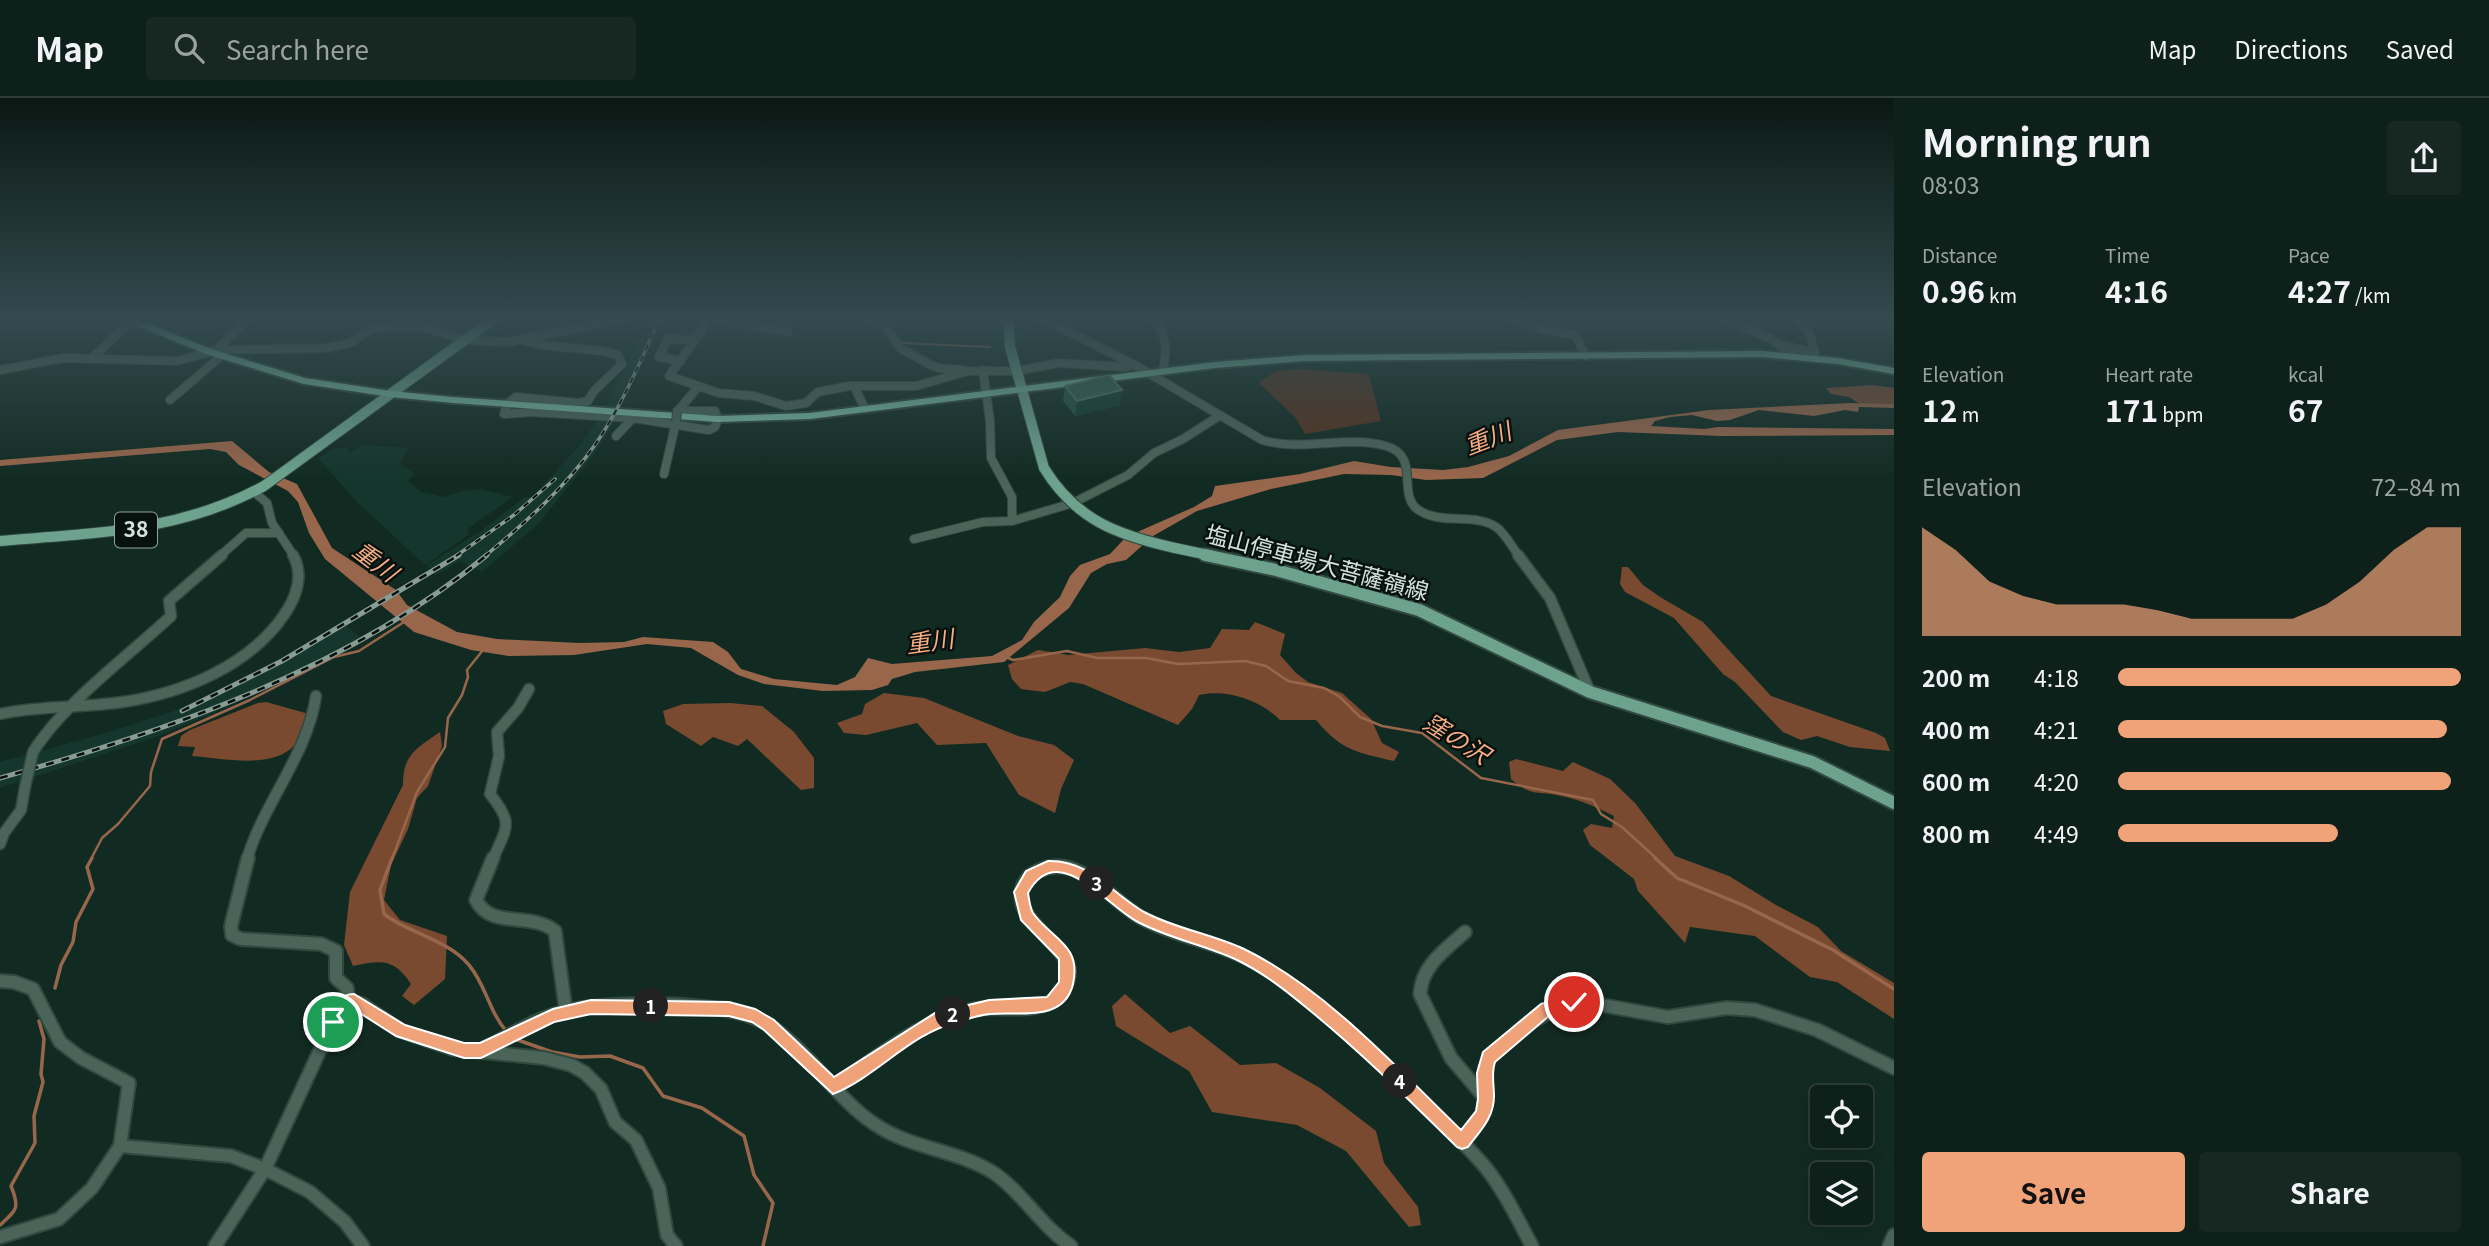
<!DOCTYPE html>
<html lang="en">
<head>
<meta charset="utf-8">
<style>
  :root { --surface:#0e201a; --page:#172823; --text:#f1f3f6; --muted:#9ba3a2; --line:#2e3e39; --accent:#f0a279 }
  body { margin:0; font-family:Georgia,"Noto Sans JP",serif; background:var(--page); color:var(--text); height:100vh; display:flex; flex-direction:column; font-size:26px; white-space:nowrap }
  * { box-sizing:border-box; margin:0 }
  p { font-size:23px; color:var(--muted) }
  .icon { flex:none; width:38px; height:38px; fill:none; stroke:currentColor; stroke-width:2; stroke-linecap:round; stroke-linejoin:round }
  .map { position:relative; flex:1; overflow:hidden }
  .panel { display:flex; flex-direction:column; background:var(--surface); width:595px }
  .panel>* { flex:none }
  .buttons { position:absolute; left:1810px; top:987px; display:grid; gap:14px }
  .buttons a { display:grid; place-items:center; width:63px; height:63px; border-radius:7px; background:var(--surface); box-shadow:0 4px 18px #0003,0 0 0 2px var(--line); font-size:35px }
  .pin { position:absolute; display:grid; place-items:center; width:60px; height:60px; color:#fff; margin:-30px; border:4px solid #fff; border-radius:50%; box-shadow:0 2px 7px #0007 }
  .km { position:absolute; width:35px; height:35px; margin:-18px; border-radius:50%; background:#222; color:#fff; font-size:19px; line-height:35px; text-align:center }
  .round { display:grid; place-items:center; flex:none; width:74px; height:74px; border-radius:7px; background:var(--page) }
  .head { display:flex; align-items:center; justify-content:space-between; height:119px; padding:0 28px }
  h1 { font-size:38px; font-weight:700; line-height:52px }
  .stats { display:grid; grid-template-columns:repeat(3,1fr); gap:10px; height:119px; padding:7px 28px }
  .stats div { display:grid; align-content:center }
  .stats b { font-size:30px; font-weight:700 }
  .stats small { font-size:19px; font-weight:400 }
  .stats p { font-size:19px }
  .chart { height:196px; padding:14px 28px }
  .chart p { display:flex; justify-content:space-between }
  .chart svg { width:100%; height:126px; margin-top:7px; fill:var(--accent); opacity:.7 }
  .primary-button { display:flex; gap:14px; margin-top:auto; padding:14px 28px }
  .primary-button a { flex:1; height:80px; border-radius:7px; background:var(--accent); color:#111; font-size:28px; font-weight:700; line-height:80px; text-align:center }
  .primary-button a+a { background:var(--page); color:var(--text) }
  ul { padding:0 28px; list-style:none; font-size:23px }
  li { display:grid; grid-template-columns:112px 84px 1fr; align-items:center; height:52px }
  li i { height:18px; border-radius:9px; background:var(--accent) }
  header { display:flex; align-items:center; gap:42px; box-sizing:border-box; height:98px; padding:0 35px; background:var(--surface); border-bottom:2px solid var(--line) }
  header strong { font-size:33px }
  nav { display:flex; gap:38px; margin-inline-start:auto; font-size:24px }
  .search { width:490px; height:63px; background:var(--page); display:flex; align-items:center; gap:18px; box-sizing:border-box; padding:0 24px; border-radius:7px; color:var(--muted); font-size:26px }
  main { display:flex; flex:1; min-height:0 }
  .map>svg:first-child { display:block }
  .built { fill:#15362c }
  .green { fill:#55321f }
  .forest { fill:#7a4a30 }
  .water { fill:#98664b }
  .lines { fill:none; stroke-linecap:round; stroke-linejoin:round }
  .stream-far2 { stroke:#98664b; stroke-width:2 }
  .stream-far1 { stroke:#98664b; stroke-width:2.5 }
  .stream { stroke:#98664b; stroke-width:3.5 }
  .minor-far2-casing { stroke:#31483f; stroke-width:10 }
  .minor-far1-casing { stroke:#31483f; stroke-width:13 }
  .minor-casing { stroke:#31483f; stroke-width:16 }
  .major-far1-casing { stroke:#31483f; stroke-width:12 }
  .major-casing { stroke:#31483f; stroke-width:16 }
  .highway-casing { stroke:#31483f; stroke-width:4 }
  .minor-far2 { stroke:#4b645a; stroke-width:8 }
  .minor-far1 { stroke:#4b645a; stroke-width:10 }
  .minor { stroke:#4b645a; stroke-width:12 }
  .major-far1 { stroke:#6ca28e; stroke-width:10 }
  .major { stroke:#6ca28e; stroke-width:12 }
  .highway { fill:#79bba2; fill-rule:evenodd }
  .rail-far1-casing { stroke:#899c94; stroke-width:3.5 }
  .rail-casing { stroke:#899c94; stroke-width:5 }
  .rail-far1 { stroke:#07110d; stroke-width:2; stroke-dasharray:6; stroke-linecap:butt }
  .rail { stroke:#07110d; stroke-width:2.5; stroke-dasharray:8; stroke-linecap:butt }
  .minor-bridge-far1-casing { stroke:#31483f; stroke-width:10; stroke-linecap:butt }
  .minor-bridge-casing { stroke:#31483f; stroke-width:13; stroke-linecap:butt }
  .major-bridge-casing { stroke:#31483f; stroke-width:12; stroke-linecap:butt }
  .minor-bridge-far1 { stroke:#4b645a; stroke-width:8 }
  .minor-bridge { stroke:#4b645a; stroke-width:10 }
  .major-bridge { stroke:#6ca28e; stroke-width:10 }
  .wall { fill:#215242 }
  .shaded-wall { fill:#133c2f }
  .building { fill:#346153; stroke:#4d7568; stroke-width:2 }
  .route { fill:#f0a279; stroke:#fff; stroke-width:2 }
  .labels { text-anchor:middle; stroke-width:5; stroke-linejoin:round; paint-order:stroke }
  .shield { fill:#07110d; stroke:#95a39c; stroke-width:2 }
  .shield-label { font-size:21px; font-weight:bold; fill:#d2e1da }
  .street-label { font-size:23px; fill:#d2e1da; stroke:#07110d }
  .water-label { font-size:24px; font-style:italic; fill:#faad84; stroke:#07110d }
</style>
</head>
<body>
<header>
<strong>Map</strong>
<div class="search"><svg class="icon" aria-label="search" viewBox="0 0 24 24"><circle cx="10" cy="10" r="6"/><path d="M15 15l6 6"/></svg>Search here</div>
<nav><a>Map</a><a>Directions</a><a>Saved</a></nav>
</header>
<main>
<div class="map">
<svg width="1894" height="1148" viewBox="0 0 1894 1148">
  <rect width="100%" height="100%" fill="#122b22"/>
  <g class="built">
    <polygon points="650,220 663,220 621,309 606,308"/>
    <polygon points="598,321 616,322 593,358 539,425 482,474 460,463 436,477 427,467 481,433 525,399 532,399 581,346"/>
    <polygon points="362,347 408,350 400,366 416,376 408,383 421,394 444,399 462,393 480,391 513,399 467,431 470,436 425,467 356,403 318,360 335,350 346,350 350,355"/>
    <polygon points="342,524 365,543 262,593 162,637 0,690 0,664 106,635 177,612 234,587"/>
  </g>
  <polygon class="green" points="1299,271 1369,276 1381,323 1305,336 1295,319 1259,285 1276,273"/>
  <g class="forest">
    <polygon points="1873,287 1894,290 1894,306 1860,306 1849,299 1831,296 1826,290"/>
    <polygon points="1622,469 1628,469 1643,487 1660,499 1703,524 1771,598 1876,635 1885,640 1890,653 1850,649 1817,638 1801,642 1783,634 1735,584 1723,576 1674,520 1625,494 1620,486"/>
    <path d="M1255,524L1285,536L1280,557L1296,575L1308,584L1342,595L1371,621L1382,645L1399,654L1394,663C1356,654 1342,653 1316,622H1280C1260,602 1227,591 1199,597L1192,611L1178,627L1083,586L1070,584L1045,594L1021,591L1012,581L1008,567L1038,552L1069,557L1145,550L1179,554L1210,550L1222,531L1249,532Z"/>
    <polygon points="884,595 924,600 1018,638 1054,647 1074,662 1061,691 1055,715 1019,697 986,645 937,647 917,625 866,637 844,635 837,625 862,616 865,606"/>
    <path d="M266,604L309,616C305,626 302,639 295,647C271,672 223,660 192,658L195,649L178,648L181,638L190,632L258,605Z"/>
    <polygon points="730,605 762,608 794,634 814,660 814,690 801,692 747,641 738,648 713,639 701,648 666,626 663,613 683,606"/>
    <path d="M440,634L442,648L428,688L417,700L408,731L391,767L384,802L400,822L447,838L445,881L414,907L402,898L411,886C394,860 381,862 353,868L344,847L350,794L403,687C403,656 416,651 440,634Z"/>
    <path d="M1516,661L1563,673L1573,664L1610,681L1635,705L1675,758L1729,778L1776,807L1818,829L1841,853L1894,885V921L1837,884L1810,879L1755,838L1690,829L1685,845L1638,793L1634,781L1590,747L1583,732L1591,726L1612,730L1614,718C1598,710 1581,702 1562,698C1537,692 1533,700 1511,681L1509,664Z"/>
    <polygon points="1125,896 1170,935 1190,928 1240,967 1276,965 1320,990 1376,1033 1384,1065 1418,1109 1421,1127 1409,1129 1346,1053 1297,1027 1212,1014 1189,973 1116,928 1112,908"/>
  </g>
  <polygon class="water" points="1850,305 1894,306 1894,310 1859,309 1858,314 1845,312 1814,318 1759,312 1730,322 1717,323 1692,317 1670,319 1655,323 1651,328 1704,331 1718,329 1894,331 1894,337 1722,338 1618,334 1557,342 1483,380 1426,382 1391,377 1344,376 1271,391 1197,413 1153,438 1126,462 1107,466 1091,475 1069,510 1004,564 915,574 892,581 888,587 872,592 823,593 764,586 738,577 691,550 647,546 574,557 509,558 471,552 414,534 325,461 309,435 298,404 288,393 239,367 226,354 210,351 0,368 0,362 232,343 269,374 297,386 332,450 396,492 407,507 457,534 497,541 579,545 624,544 643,539 713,544 728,554 741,571 774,581 837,587 855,579 868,560 892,566 992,558 1022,542 1034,524 1060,499 1070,478 1080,467 1110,456 1126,439 1194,409 1212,398 1215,388 1300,376 1354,363 1391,369 1443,372 1468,369 1509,358 1558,332 1709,312"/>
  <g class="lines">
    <polyline class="stream-far2" points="902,245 990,249"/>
    <g class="stream-far1">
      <polyline points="1006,559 1013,562 1067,553 1097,560 1146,560 1178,566 1245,563 1266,568 1288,583 1324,590 1340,599 1360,619 1382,628 1422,635 1481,680 1593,702 1601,716 1622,729 1657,761"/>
      <polyline points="91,761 102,740 118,726 150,688 151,674 162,641 250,602 334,559 359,553 404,524"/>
      <polyline points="392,761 417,694 445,649 448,620 462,597 468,579 467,572 483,552"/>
    </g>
    <g class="stream">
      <path d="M392,760L380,792L384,816C410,836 447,841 469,867C486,887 489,914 507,934"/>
      <polyline points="1655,760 1677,780 1745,808 1833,852 1894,891"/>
      <polyline points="55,890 61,867 73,844 76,824 93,791 87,769 92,760"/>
      <polyline points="515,941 552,954 580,959 610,958 643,970 663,998 702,1010 744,1038 754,1077 773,1105 763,1148"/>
      <path d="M0,1127C17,1112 20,1110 11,1088L35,1045L34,1018L43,984L41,976L44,941L39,923"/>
    </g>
    <defs>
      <g id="minor-far2">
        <polyline points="706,220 703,231 669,278 719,295 754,298 786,308 806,305 818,294 849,288 916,288 968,273 1016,273 1059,265 1125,269 1133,266"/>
        <polyline points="709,220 788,234"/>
        <polyline points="868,220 886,229 900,250 929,266 939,270 964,272"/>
        <path d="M1041,220L1133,266L1262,342C1302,354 1346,337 1386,348C1421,358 1397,395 1417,411C1440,428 1474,414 1496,429C1505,435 1512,449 1519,458"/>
        <path d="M1152,220C1168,235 1167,253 1163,273"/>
        <polyline points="1513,220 1545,232 1575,237 1586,258"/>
        <polyline points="1725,220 1771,241 1793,258"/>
        <path d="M526,243C556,253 588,247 618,257L622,266L594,293L588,303L579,305L516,299L507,306L504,316L532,314L633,320"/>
        <polyline points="1782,247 1815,255 1810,237 1799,220"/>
        <polyline points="217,252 248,220"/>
        <polyline points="91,261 131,223"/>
        <polyline points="681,263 659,259 668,241 694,242"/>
        <polyline points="0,272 63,260 177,263 217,252 327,250 350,245 369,232 382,229 421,228 466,242 508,244 627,220"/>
        <polyline points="983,272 990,323 991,360 1012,399 1012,423"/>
        <polyline points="854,288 865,311"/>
        <polyline points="170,302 221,258"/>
        <polyline points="677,314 698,289"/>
        <polyline points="616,338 633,320 709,332 715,329 718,321 715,313 677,313"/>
        <polyline points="664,376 676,324"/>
        <polyline points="254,394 267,405 272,425 294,458"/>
        <polyline points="914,441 983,424 1012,423 1073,405 1128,377 1154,355 1183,341 1219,318"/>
        <polyline points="220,458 246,435 279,435"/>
      </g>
      <g id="minor-far1">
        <polyline points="1518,457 1550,500 1590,594"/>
        <path d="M0,616C41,607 82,610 123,604C183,595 249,568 284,517C297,498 304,477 293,457"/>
        <path d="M33,654C64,605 128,558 171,518L169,503L222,457"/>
        <polyline points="0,746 4,735 21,712 25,689"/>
        <path d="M247,761C264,704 307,658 316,598"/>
        <path d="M493,761C507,728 514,726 490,696L499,658L497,634L518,610L529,591"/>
      </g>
      <g id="minor">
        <polyline points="248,760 231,828 232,837 241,841 321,846 336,853 336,880 347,890 348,903"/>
        <path d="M493,760L476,802C492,832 529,813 555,833L566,914"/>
        <path d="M1465,834C1445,852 1422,867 1420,896L1451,960L1486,1001"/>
        <polyline points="0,883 14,884 33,891 60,944 81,960 129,985 120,1048 231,1058 265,1071 310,1094 345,1124 363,1148"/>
        <path d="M481,952C508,939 534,921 563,914C610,902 725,901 767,926C810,952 834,1000 876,1027C912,1051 958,1052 994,1075C1023,1095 1040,1127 1071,1148"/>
        <path d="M833,989C876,961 920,922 971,912C996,906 1038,919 1058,898C1099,853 1012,834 1022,791C1024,782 1032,775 1040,772C1080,755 1109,801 1140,819C1177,840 1221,844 1258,866C1318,900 1367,951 1416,999C1439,1022 1465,1045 1486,1070C1505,1094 1518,1122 1532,1148"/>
        <polyline points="1462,1044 1484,1014 1485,970 1491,957 1527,926 1564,907 1596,906 1668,919 1727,910 1755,912 1817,932 1894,970"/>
        <polyline points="0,1139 59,1121 92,1090 120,1048"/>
        <polyline points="215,1148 265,1071 333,924 348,903 362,906 401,933 453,951 544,960 571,967 585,975 601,991 615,1024 636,1042 659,1090 667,1137 676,1148"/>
        <polyline points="1889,1148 1894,1137"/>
      </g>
      <g id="major-far1">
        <polyline points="1008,220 1010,249 1044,370"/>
        <path d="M0,443C93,435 180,434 264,388L495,220"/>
        <polyline points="1175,450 1213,458"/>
      </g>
      <polyline id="major" points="1205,457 1276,472 1419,512 1590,594 1812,664 1894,705"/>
      <polygon id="highway" points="118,220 133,220 214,252 305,280 391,293 453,299 718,318 810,315 1215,264 1304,257 1762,253 1838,260 1894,270 1894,276 1838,266 1762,259 1304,263 1215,270 810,321 718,324 453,305 391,299 304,286 206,256"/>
    </defs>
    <use href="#minor-far2" class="minor-far2-casing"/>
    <use href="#minor-far1" class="minor-far1-casing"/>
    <use href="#minor" class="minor-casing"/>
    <use href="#major-far1" class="major-far1-casing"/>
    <use href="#major" class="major-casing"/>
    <use href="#highway" class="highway-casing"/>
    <use href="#minor-far2" class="minor-far2"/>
    <use href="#minor-far1" class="minor-far1"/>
    <use href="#minor" class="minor"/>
    <use href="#major-far1" class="major-far1"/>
    <use href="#major" class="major"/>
    <use href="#highway" class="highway"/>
    <defs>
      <g id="rail-far1">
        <polyline points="456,458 514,417 555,381"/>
        <path d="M485,458C526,424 567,388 597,344C623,305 641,262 660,220"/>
      </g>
      <g id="rail">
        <polyline points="182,613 282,563 459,457"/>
        <path d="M0,680C168,633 351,570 487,457"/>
      </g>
    </defs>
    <use href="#rail-far1" class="rail-far1-casing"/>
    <use href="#rail" class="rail-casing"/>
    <use href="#rail-far1" class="rail-far1"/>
    <use href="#rail" class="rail"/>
    <defs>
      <polyline id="minor-bridge-far1" points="676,324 677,314"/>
      <polyline id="minor-bridge" points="25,689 33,654"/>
      <path id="major-bridge" d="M1044,370C1076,422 1117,437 1175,450"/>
    </defs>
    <use href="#minor-bridge-far1" class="minor-bridge-far1-casing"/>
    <use href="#minor-bridge" class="minor-bridge-casing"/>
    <use href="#major-bridge" class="major-bridge-casing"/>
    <use href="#minor-bridge-far1" class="minor-bridge-far1"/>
    <use href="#minor-bridge" class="minor-bridge"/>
    <use href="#major-bridge" class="major-bridge"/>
  </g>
  <polygon class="wall" points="1065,288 1122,292 1120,307 1075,318 1063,303"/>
  <polygon class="shaded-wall" points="1122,292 1120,307 1075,318 1077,303"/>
  <polygon class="building" points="1109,277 1122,292 1077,303 1065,288"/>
  <linearGradient id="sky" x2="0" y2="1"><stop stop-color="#0a1813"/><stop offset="0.58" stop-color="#334a4f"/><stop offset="1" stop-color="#334a4f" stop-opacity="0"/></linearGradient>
  <rect width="1894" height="381" fill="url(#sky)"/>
  <path class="route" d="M1048,763C1090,762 1111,795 1144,814C1176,831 1212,836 1244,851C1326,891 1396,969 1461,1032L1476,1013L1478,1001L1477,975L1483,954L1541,906L1574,897L1581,904L1579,909L1550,917L1495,964C1491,976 1494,986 1494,998C1494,1020 1480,1033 1468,1049L1462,1051L1457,1049C1410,1003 1364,957 1313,915C1289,895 1263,874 1235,861C1202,846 1167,840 1136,823C1105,806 1057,741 1028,795C1029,801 1030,810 1033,815C1051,841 1082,846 1073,886C1064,925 1018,913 990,916C979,917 968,921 958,924C910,935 878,978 833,996L764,932L752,924L729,918L591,916L554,924L481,960H464L396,938L352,910L338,929H328L326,924C331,911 338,896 354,896L405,927L464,945H480L553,911L591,902L729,904L755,911L774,922L834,979L935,915L989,902L1047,899L1059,884V861L1021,822L1014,794L1026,773Z"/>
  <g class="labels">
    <rect class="shield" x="115" y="414.5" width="42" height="35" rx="5"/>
    <g class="shield-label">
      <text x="136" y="439">38</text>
    </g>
    <g class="street-label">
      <text transform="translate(1317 465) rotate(15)" y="8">塩山停車場大菩薩嶺線</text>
    </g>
    <g class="water-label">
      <text transform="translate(1488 341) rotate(-21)" y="8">重川</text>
      <text transform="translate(375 464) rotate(37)" y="8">重川</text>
      <text transform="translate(930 544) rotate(-8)" y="8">重川</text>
      <text transform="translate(1456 641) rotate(32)" y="8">窪の沢</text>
    </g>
  </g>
</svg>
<div class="buttons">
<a><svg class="icon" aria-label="locate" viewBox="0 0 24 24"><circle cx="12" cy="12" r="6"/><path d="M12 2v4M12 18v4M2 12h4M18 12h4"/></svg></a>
<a><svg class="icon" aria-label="layers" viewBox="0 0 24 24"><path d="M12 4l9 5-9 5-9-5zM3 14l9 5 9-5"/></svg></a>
</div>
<div class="pin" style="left:333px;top:924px;background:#1e9e55"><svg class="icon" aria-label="arrive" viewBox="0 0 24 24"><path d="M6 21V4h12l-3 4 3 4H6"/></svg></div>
<div class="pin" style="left:1574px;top:904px;background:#d93025"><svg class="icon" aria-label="check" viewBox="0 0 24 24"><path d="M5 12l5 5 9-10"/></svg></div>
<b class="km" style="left:651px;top:908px">1</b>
<b class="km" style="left:953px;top:916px">2</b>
<b class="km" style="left:1097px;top:785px">3</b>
<b class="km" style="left:1400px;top:983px">4</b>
</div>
<section class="panel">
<div class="head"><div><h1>Morning run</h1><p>08:03</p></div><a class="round"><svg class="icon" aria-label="share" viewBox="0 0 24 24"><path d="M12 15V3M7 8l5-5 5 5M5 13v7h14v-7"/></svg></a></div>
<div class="stats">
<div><p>Distance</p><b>0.96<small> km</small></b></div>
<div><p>Time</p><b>4:16</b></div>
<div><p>Pace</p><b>4:27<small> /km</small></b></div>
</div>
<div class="stats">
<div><p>Elevation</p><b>12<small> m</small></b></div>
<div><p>Heart rate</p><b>171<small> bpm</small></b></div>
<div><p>kcal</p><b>67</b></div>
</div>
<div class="chart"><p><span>Elevation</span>72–84 m</p>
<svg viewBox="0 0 160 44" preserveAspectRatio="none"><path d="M0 44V6L10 14L20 25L30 30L40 33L50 33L60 33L70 35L80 38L90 38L100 38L110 38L120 33L130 25L140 14L150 6L160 6V44z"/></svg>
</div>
<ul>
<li><b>200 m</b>4:18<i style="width:100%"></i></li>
<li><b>400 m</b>4:21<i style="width:96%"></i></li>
<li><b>600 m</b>4:20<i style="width:97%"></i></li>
<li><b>800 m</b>4:49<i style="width:64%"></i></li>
</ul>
<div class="primary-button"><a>Save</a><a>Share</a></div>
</section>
</main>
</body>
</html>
